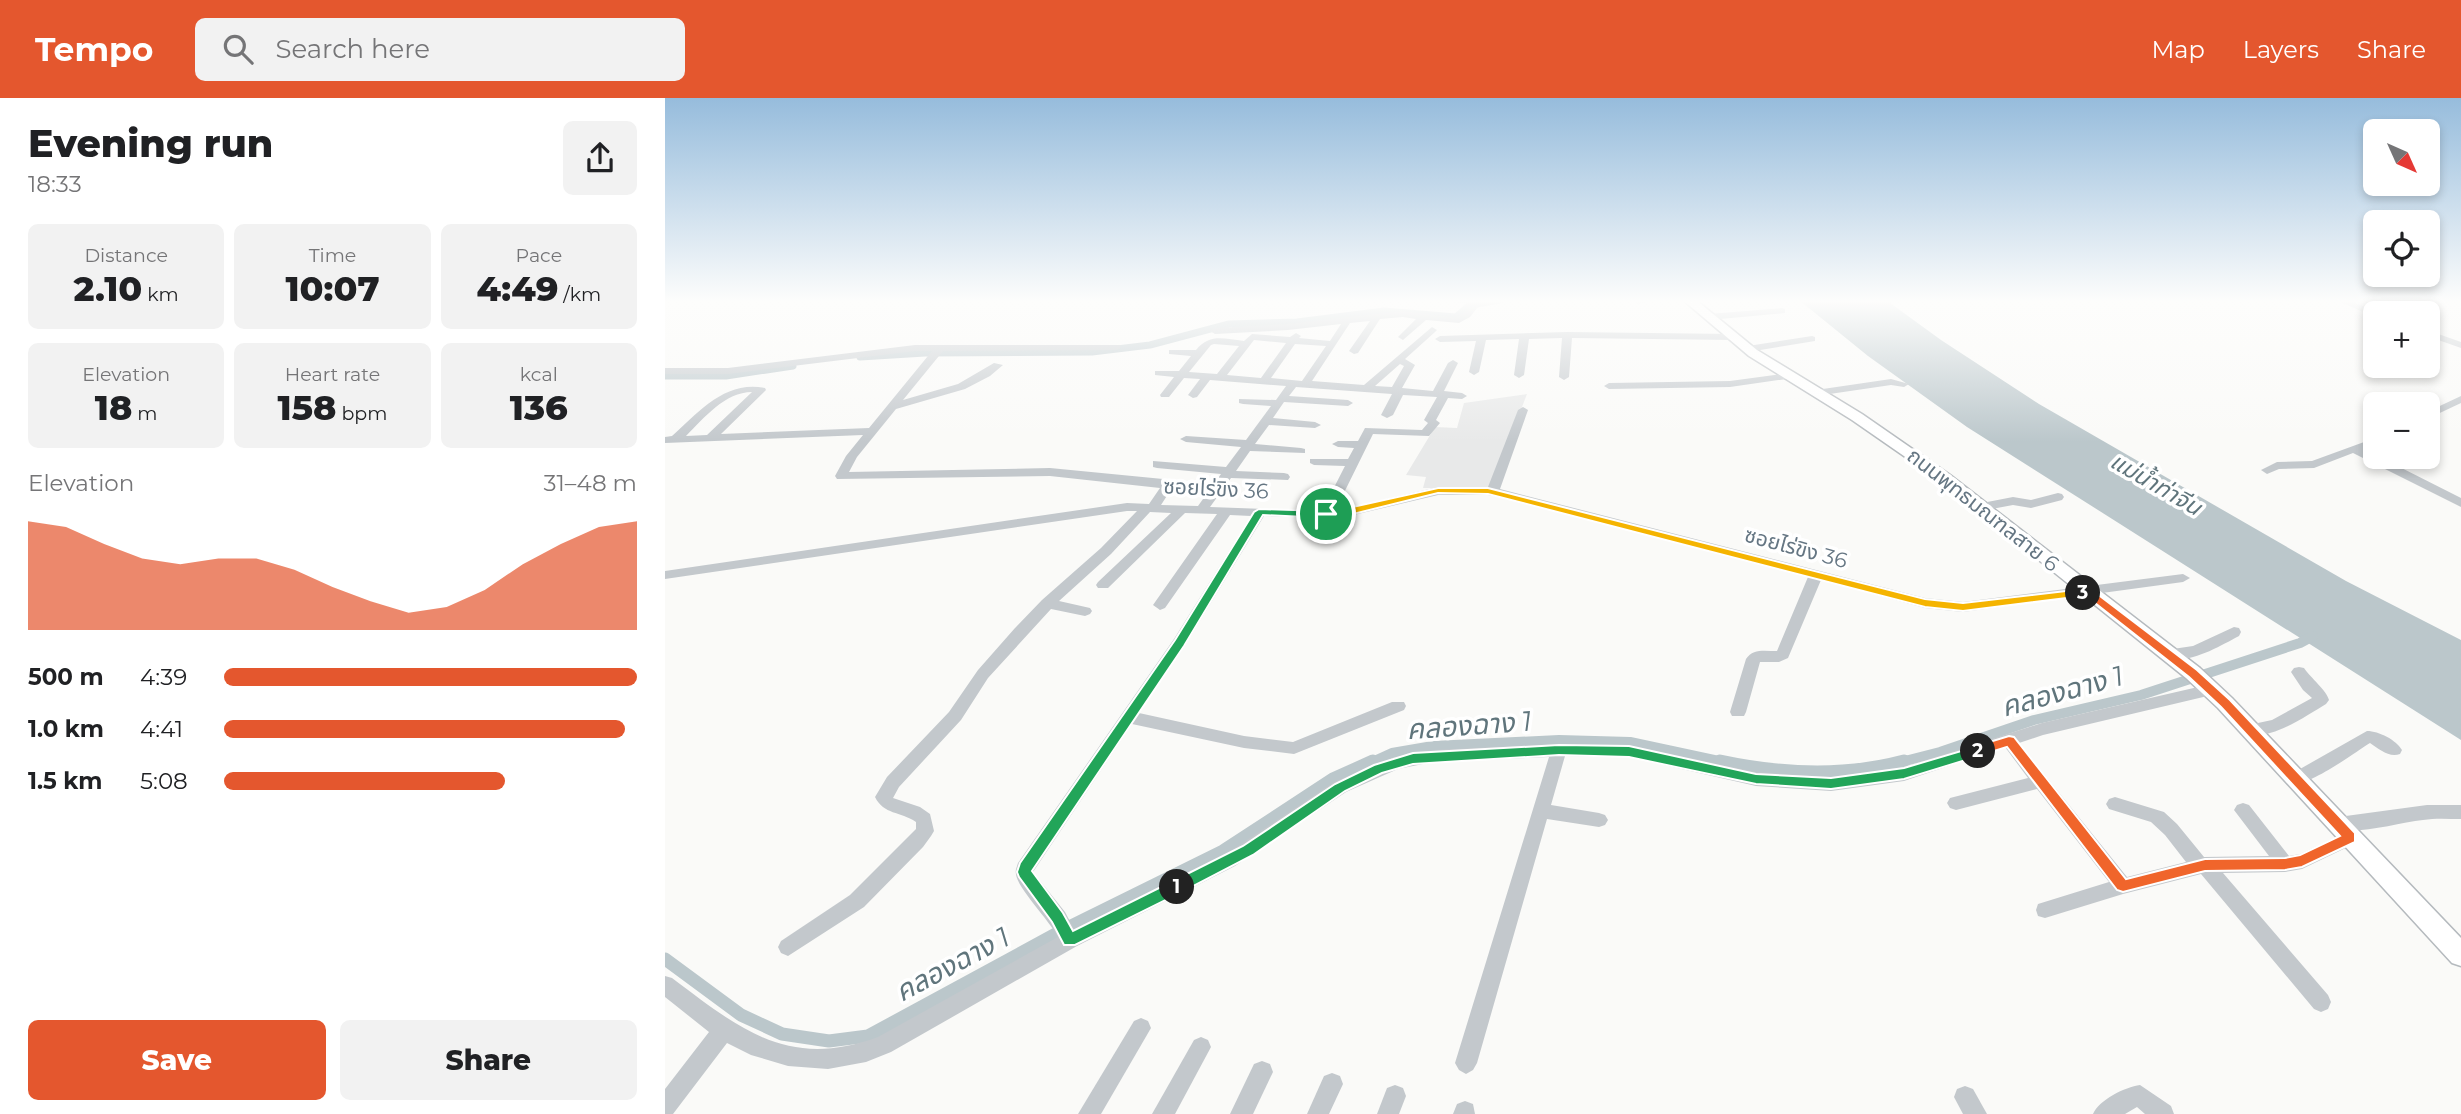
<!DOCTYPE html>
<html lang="en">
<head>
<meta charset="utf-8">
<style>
  :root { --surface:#fff; --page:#f2f2f2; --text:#202124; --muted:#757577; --accent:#e4572e }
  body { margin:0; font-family:Montserrat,"Noto Sans Thai",sans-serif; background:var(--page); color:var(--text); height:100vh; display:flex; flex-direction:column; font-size:26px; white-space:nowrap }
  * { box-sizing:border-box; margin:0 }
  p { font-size:23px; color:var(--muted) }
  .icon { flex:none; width:38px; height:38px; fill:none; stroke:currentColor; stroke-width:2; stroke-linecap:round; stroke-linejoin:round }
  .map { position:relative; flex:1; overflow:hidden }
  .details { display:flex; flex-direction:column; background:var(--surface); width:665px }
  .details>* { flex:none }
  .needle { width:46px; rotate:135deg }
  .buttons { position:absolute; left:1698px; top:21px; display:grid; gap:14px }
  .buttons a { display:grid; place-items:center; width:77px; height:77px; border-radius:10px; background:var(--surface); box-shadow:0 4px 10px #0003; font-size:35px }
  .pin { position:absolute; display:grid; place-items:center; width:60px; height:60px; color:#fff; margin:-30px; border:4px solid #fff; border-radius:50%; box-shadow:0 2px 7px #0007 }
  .km { position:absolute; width:35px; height:35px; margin:-18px; border-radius:50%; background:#222; color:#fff; font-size:19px; line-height:35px; text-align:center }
  .round { display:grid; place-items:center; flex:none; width:74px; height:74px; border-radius:10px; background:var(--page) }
  .head { display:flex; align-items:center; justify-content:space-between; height:119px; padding:0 28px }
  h1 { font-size:38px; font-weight:800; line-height:52px }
  .stats { display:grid; grid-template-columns:repeat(3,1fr); gap:10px; height:119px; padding:7px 28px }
  .stats div { display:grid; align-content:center; border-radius:10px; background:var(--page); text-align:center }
  .stats b { font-size:35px; font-weight:800 }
  .stats small { font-size:19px; font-weight:400 }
  .stats p { font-size:19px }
  .chart { height:196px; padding:14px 28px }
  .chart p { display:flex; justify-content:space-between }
  .chart svg { width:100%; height:126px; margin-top:7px; fill:var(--accent); opacity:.7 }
  .cta { display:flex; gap:14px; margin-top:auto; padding:14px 28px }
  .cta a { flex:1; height:80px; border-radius:10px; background:var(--accent); color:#fff; font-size:28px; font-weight:800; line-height:80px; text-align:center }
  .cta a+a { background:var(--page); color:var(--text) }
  ul { padding:0 28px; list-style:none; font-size:23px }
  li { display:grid; grid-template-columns:112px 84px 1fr; align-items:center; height:52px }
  li i { height:18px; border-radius:9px; background:var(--accent) }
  header { display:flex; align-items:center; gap:42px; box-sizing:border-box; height:98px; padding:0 35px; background:var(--accent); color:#fff }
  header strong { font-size:33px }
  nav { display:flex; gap:38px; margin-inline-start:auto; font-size:24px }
  .search { width:490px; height:63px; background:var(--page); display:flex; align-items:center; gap:18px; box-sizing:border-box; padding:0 24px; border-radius:10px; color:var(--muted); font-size:26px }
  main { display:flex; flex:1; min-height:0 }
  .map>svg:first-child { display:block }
  .built { fill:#e8e9e9 }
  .water { fill:#bbc7cb }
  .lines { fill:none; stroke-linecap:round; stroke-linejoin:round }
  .canal-far2 { stroke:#bbc7cb; stroke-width:7 }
  .canal-far1 { stroke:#bbc7cb; stroke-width:10 }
  .canal { stroke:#bbc7cb; stroke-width:13 }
  .major-casing { stroke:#b5babe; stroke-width:3 }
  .minor { fill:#c3c8cc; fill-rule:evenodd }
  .major { fill:#fff; fill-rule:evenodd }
  .split-1 { fill:#22a559; stroke:#fff; stroke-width:2 }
  .split-2 { fill:#22a559; stroke:#fff; stroke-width:2 }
  .split-3 { fill:#f0652b; stroke:#fff; stroke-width:2 }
  .split-4 { fill:#f5b400; stroke:#fff; stroke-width:2 }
  .labels { text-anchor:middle; stroke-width:7; stroke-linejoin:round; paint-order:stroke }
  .street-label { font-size:21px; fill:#657683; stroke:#fff }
  .water-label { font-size:23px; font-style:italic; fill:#60757c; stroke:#fff }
  .near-water-label { font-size:28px; font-style:italic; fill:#60757c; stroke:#fff }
</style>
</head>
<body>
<header>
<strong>Tempo</strong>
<div class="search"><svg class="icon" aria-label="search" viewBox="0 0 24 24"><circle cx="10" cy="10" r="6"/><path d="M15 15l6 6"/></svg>Search here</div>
<nav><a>Map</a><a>Layers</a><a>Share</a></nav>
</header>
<main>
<section class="details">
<div class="head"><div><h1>Evening run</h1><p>18:33</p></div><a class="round"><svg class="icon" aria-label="share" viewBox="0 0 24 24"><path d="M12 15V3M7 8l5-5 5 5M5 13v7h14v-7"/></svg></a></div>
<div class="stats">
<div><p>Distance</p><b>2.10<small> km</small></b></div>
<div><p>Time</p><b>10:07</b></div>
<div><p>Pace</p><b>4:49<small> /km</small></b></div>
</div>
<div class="stats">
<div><p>Elevation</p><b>18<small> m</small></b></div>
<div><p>Heart rate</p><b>158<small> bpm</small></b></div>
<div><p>kcal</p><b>136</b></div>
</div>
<div class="chart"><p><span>Elevation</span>31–48 m</p>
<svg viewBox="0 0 160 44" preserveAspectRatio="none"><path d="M0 44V6L10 8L20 14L30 19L40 21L50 19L60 19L70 23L80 29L90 34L100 38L110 36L120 30L130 21L140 14L150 8L160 6V44z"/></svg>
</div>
<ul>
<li><b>500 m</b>4:39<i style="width:100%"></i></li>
<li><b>1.0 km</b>4:41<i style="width:97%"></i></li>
<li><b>1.5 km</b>5:08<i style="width:68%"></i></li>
</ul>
<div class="cta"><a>Save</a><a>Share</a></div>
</section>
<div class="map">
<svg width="1796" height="1016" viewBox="0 0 1796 1016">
  <rect width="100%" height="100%" fill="#fafaf8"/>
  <polygon class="built" points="862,296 826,390 758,390 761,379 741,377 770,329 792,330 799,305"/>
  <polygon class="water" points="1134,202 1221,202 1276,242 1374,306 1681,483 1796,542 1796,642 1302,329 1203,258"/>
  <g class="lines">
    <g class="canal-far2">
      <polyline points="195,259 260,255 427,254 485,247 564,226 632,224 719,213 791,219 805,207 835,202"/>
      <polyline points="0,278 61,278 128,268"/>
    </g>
    <g class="canal-far1">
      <polyline points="705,665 727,655 768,648 894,642 965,644 1063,665"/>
      <polyline points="1232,665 1275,654 1369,622 1476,597 1635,545 1648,538"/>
    </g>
    <g class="canal">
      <path d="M1055,663C1116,676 1179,679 1239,663"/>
      <polyline points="0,861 76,917 117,936 164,943 203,938 400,831 558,753 668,681 708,663"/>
    </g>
    <defs>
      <polygon id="major" points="1018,202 1031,202 1092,252 1197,316 1285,377 1535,570 1567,600 1796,840 1796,868 1787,865 1553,610 1521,580 1275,383 1187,322 1084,258"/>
    </defs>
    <use href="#major" class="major-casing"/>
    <g class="minor">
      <path d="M789,202H826L816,205L805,219L794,225L761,222L738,242L733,239L751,221L738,219L715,221L693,255L689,256L684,253L705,223L685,225L647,283L699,287L767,229L772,232L770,234L740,261L750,267L737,290L768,293L783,265L788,262L793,265L779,293L797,295L802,298L797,301L783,300L771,322L775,325L764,338L708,336L670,413L773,389H823L853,312L858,309L863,312L835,391L1260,500L1298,504L1518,476L1525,480L1518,484L1298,514L1260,510L1156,482L1123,560L1114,564H1095L1081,614L1079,618H1067L1065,614L1081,561C1088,550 1100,553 1112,553L1143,479L852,402L823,397H773L676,420L599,418L519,549L474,615L579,638L628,644L727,604H739L741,608L739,612L629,656L579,650L467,626L368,774L400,814L409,831L558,758L669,684L730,659L768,652L894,646L964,647L1091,674L1166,679L1239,669L1377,625L1546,586L1551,588L1554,592L1551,596L1378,637L1354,645L1462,779L1521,764L1500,737L1486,724L1444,711L1441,706L1444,701L1450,699L1499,714L1512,726L1539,759L1604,758L1569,712L1572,707L1578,705L1584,707L1624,758L1635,756L1685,733L1691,735L1694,740L1691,745L1637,771L1620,774L1558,775L1663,897L1666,904L1663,911L1656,914L1649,911L1536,776L1458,796L1380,820L1373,818L1371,812L1373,806L1444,784L1372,691L1291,712L1285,710L1282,705L1285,700L1363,680L1340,649L1239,683L1166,693L1091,688L964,659L900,658L886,707L934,715L940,717L943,722L940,727L934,729L882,721L812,965L808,972L801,976L794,972L790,965L884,659L768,664L733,671L681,694L570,768L412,848L226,954L201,964L163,971L123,968L86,957L62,945L8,1016H0V991L44,934L0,899V878L7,880C75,931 123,972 213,939L393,839C385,823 352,790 351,776C350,772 352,769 353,765L509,541L586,418L565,417L500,510L495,512L488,507L552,416L520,415L443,490H433L431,487L433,484L506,415L485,414L446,456L394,503L425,510L427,513L425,516L420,518L386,511L323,580L296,622L234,689L228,700L255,709L265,716L269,733L266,738L258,749L199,809L123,858L116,855L113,849L116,843L185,797L251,731V724C235,713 219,717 210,699L222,679L284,614L313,572L350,530L377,502L436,450L472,413H462L0,481V473L462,405L484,406L495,390L385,378L172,381L170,378L181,358L198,337L0,345V339L7,338C34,314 60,282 100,290L101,292L56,336L204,330L267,253H250L63,276H0V270H63L250,247H455V251L451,252L278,253L238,302L293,286L329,265L338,267L325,278L300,291L231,311L192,359L184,374L385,370L498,381L502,382L507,390L496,407L533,408L556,376L492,370L488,369V363L561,369L576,349L521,344L515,341L521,338L581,342L606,308L578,306L574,305V301L611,302L621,288L545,282L532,299L528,300L523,297L535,281L519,280L504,299H496L495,297L509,279L490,277V273H514L526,258L504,256V252H531C545,235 559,241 579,243L587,236L625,239L631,235L636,238L634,240L665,243L676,226L623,232L550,236L545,233L550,230L623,226L738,213L790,220L799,215L807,205H793ZM589,242L621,245L596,280L562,277ZM549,246L574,248L552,276L524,274L546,247ZM630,246L661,248L637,283L606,280ZM735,266L739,268L727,289L710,288ZM631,289L727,296L716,317L722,320L728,317L738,297L772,299L759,322L763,325L757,332L700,330L693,343H673L667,346L673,349L689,350L683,361H645V365L649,367L680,368L657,413L545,409L566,380L623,382L625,379L623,376L619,375L571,373L585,353L640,355V351L636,350L590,346L604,327L650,330L656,327L650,324L608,320L619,304L683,308L688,305L683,302L624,298ZM87,294L42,337L21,338C39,320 60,294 87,294Z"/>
      <polygon points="972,202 991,202 972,206"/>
      <polygon points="1671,202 1684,202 1714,215 1710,215 1710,219 1707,218"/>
      <polygon points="1117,210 1120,211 1120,215 1044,222 1039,219 1044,216"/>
      <polygon points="1762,232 1796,244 1796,250 1762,238"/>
      <polygon points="902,234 1068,236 1073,239 1068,242 907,240 904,279 899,282 894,279 897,240 864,241 859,277 854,280 849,277 854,241 821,242 814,274 809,277 804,274 811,243 775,244 770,241 775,238"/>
      <polygon points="1147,238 1150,239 1150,243 1083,254 1078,251 1083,248"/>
      <polygon points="1124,275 1129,278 1128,280 1065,289 944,291 939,288 944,285 1065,283"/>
      <polygon points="1226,281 1244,286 1239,289 1226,287 1151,298 1146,295 1151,292"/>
      <polygon points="1796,298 1796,305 1762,321 1762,314"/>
      <polygon points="1710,340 1710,347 1699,351 1796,400 1796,409 1688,355 1649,370 1614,371 1602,376 1596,372 1612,364 1647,363"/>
      <polygon points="1393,395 1397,396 1399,399 1397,402 1366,410 1348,407 1316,413 1310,409 1312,406 1348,399 1366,402"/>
      <path d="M1569,529L1574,530L1576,534L1574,538C1553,549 1526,566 1501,560L1499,556L1501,552L1528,548Z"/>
      <path d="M1634,569L1639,570C1646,580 1662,593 1664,602L1661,606C1641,618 1604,644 1579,636L1577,632L1579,628L1607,622L1647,600L1638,592L1626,574L1629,570Z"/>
      <path d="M1702,633C1714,633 1731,642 1737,652L1735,656C1724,660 1714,651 1705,645C1687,656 1642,691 1623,685L1621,680L1623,675L1635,671Z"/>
      <path d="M1762,707H1796V721C1783,721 1770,720 1758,722C1732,725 1690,738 1666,730L1663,725L1666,720Z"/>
      <polygon points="476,920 483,923 486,930 436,1016 413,1016 469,923"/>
      <polygon points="536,939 543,942 546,949 510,1016 487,1016 529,942"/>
      <polygon points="597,963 605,966 608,974 588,1016 565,1016 589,966"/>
      <polygon points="667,975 675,978 678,986 664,1016 642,1016 659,978"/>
      <polygon points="730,987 738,990 741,998 734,1016 712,1016 722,990"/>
      <path d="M1475,987L1506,1008L1509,1016H1480L1472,1009L1460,1016H1428C1434,1002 1460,989 1475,987Z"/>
      <polygon points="1300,988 1308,991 1322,1016 1298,1016 1289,999 1292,991"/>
      <polygon points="800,1003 808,1006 810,1016 788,1016 792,1006"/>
    </g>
    <use href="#major" class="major"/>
  </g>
  <linearGradient id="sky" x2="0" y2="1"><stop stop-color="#96bcdc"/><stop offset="0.59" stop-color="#fdfdfc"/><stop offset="1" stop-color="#fdfdfc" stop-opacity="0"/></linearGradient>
  <rect width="1796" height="344" fill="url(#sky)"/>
  <polygon class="split-1" points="594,411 661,413 666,416 661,420 598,417 519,548 367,773 398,815 408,833 506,784 517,784 519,789 517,794 410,847 399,847 387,824 354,779 352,774 355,765 510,542 589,414"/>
  <polygon class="split-2" points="894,647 964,648 1091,676 1166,680 1239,670 1313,648 1319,653 1317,657 1239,681 1166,691 1091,686 964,659 894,657 748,666 717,675 680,693 588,757 517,794 506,794 504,789 506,784 578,748 670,686 709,667 748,655"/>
  <polygon class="split-3" points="1418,491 1427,492 1532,572 1565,602 1690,735 1690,744 1637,769 1620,772 1540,773 1458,794 1452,792 1342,649 1313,658 1308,657 1308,649 1344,638 1349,639 1461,781 1540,761 1620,760 1635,757 1675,738 1556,609 1524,579 1421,498 1414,497 1413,495"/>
  <polygon class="split-4" points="773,390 823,390 1260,501 1298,505 1418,491 1424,495 1418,498 1298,513 1260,509 823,396 773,395 676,419 661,420 656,416"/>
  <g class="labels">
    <g class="street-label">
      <text transform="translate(551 391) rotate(3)" y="7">ซอยไร่ขิง 36</text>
      <text transform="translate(1318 412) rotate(38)" y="7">ถนนพุทธมณฑลสาย 6</text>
      <text transform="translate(1131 450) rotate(15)" y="7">ซอยไร่ขิง 36</text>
    </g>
    <g class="water-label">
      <text transform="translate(1491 386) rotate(30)" y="8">แม่น้ำท่าจีน</text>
    </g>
    <g class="near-water-label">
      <text transform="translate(1397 593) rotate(-15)" y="10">คลองฉาง 1</text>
      <text transform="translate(804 627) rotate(-4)" y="10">คลองฉาง 1</text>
      <text transform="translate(287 866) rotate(-28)" y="10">คลองฉาง 1</text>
    </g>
  </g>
</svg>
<div class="buttons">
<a><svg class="needle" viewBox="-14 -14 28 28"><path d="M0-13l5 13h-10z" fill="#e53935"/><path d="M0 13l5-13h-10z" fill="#757577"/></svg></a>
<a><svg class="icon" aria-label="locate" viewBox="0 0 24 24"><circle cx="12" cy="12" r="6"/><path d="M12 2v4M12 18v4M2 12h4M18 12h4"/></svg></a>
<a>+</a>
<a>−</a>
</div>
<div class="pin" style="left:661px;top:416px;background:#1e9e55"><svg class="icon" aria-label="arrive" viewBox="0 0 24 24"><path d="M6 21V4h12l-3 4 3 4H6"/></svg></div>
<b class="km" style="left:512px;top:789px">1</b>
<b class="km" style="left:1313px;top:653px">2</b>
<b class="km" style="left:1418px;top:495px">3</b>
</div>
</main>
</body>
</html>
